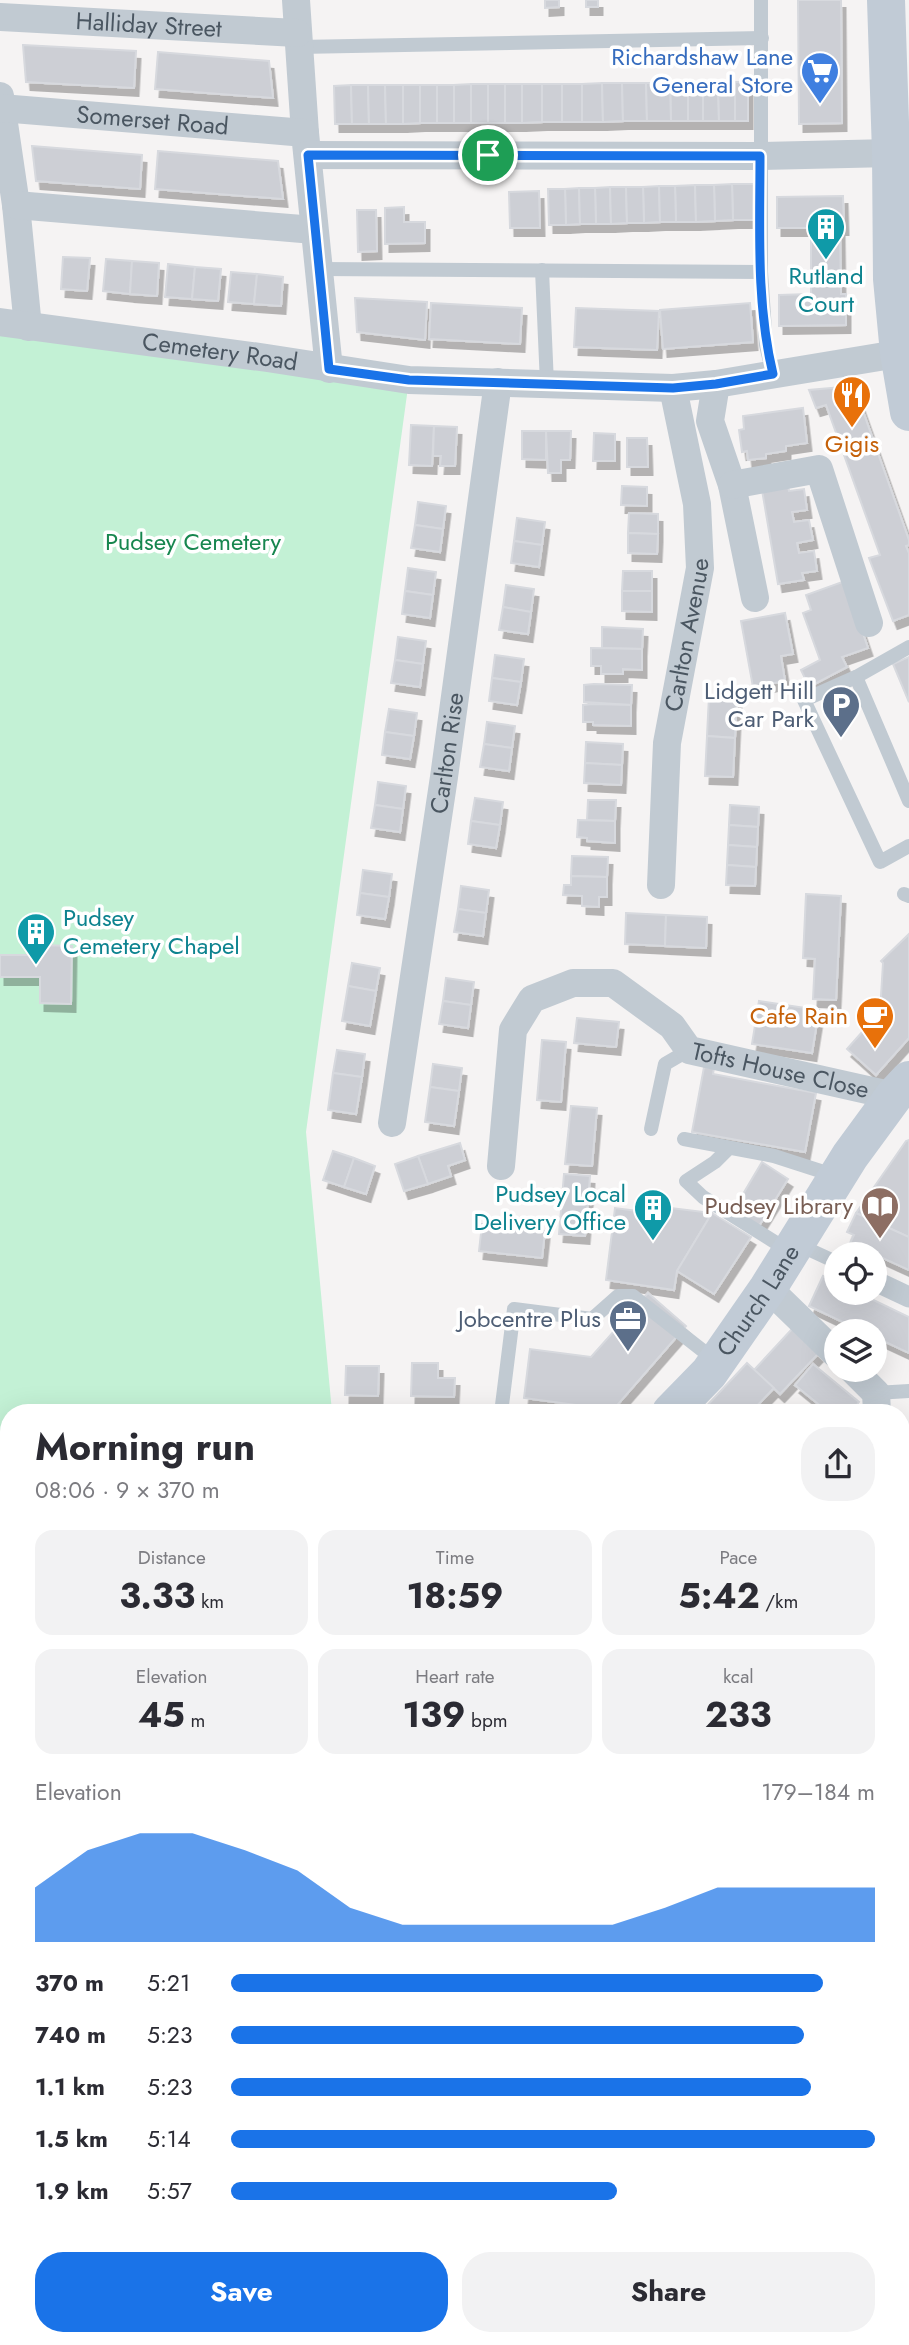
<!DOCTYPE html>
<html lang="en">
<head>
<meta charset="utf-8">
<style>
  :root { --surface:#fff; --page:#f2f2f3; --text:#2b2b33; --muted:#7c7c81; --accent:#1a73e8 }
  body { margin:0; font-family:Jost,sans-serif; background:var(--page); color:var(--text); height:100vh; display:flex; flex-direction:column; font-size:26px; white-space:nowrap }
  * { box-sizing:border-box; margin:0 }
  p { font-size:23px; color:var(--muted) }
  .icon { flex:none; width:38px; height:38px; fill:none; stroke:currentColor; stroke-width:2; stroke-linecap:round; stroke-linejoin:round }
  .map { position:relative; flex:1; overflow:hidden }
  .drawer { position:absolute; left:0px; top:1404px; width:910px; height:942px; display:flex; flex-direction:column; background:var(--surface); border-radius:28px 28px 0 0; box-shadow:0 7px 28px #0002 }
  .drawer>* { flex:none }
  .controls { position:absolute; left:824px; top:1242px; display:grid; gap:14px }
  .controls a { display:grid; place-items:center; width:63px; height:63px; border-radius:50%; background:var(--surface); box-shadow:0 7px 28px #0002; font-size:35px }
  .pin { position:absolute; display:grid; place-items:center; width:60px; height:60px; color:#fff; margin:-30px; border:4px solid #fff; border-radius:50%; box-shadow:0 2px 7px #0007 }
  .round { display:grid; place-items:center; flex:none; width:74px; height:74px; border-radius:28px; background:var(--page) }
  .summary { display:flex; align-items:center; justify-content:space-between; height:119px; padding:0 35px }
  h1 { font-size:38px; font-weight:700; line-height:52px }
  .figures { display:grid; grid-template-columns:repeat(3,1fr); gap:10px; height:119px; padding:7px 35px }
  .figures div { display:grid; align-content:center; border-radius:18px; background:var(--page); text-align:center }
  .figures b { font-size:35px; font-weight:700 }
  .figures small { font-size:19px; font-weight:400 }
  .figures p { font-size:19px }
  .chart { height:196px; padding:14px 35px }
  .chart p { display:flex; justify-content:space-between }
  .chart svg { width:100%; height:126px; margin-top:7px; fill:var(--accent); opacity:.7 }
  .primary-button { display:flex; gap:14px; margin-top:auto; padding:14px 35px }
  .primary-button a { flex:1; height:80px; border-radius:28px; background:var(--accent); color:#fff; font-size:28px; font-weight:700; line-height:80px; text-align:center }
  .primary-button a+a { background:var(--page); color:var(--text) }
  ul { padding:0 35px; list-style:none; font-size:23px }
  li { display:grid; grid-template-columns:112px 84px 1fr; align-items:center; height:52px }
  li i { height:18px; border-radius:9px; background:var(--accent) }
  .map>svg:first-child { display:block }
  .commercial { fill:#fdf9ef }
  .green { fill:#c3f1d5 }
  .building { fill:#cdcfd5; stroke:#d7d9de; stroke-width:2; filter:url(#shadow) }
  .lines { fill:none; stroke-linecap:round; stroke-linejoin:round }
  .service { stroke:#c1cad2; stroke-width:14 }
  .pedestrian { stroke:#c1cad2; stroke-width:21 }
  .minor { stroke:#c1cad2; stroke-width:28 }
  .secondary { stroke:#c1cbd6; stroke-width:38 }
  .route-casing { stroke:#fff; stroke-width:14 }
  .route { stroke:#1a73e8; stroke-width:9 }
  .labels { text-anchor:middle; stroke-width:7; stroke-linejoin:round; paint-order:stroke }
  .street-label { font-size:24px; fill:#4a5661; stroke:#fff }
  .shop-label { font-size:24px; fill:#366cbe; stroke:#fff; text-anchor:end }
  .culture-label { font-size:24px; fill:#0d838f; stroke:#fff }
  .food-label { font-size:24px; fill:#c56008; stroke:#fff }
  .park-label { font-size:24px; fill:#17864f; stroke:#fff }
  .service-label { font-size:24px; fill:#4e5e75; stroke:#fff; text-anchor:end }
  .education-label { font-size:24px; fill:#785e54; stroke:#fff; text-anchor:end }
</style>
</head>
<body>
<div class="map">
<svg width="909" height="2345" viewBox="0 0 909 2345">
  <defs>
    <filter id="shadow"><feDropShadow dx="4.5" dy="8" stdDeviation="0" flood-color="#0004"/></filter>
  </defs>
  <rect width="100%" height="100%" fill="#f5f3f3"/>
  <polygon class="commercial" points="9,2232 9,2336 0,2345 0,2235"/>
  <g class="green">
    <polygon points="0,322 409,380 306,1132 332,1412 9,1412 9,1502 0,1502"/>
    <polygon points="901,1649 909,1649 909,1744 901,1763"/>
  </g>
  <g class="building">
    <polygon points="545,0 559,0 559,7 545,8"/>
    <rect x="586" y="0" width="12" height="7"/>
    <polygon points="798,0 841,0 842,123 799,124"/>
    <polygon points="23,45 136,51 134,88 26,82"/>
    <polygon points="158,52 269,61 273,98 155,89"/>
    <rect x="688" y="82" width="15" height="39"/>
    <polygon points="688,82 688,121 671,121 670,83"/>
    <polygon points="703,82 718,82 719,121 703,121"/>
    <polygon points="718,82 735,82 735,121 719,121"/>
    <rect x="735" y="82" width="13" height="39"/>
    <polygon points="602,83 603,122 582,122 582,84"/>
    <polygon points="602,83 622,83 623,121 603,122"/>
    <polygon points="622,83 646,83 647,121 623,121"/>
    <polygon points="646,83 670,83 671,121 647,121"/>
    <polygon points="471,84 471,123 454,123 454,85"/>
    <rect x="471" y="84" width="17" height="39"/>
    <rect x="488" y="84" width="17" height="39"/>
    <rect x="505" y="84" width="17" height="39"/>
    <polygon points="522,84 542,84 542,122 522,123"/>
    <rect x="542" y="84" width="20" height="38"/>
    <rect x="562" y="84" width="20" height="38"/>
    <polygon points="351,85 352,124 335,124 334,86"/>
    <polygon points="351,85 368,85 369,124 352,124"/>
    <polygon points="368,85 385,85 386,124 369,124"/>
    <polygon points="385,85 403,85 403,124 386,124"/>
    <polygon points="403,85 420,85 420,123 403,124"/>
    <rect x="420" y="85" width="17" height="38"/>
    <rect x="437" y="85" width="17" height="38"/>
    <polygon points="32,146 142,155 140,189 36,181"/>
    <polygon points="158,151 278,161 283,199 155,189"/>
    <polygon points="732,184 754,184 755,220 733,220"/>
    <polygon points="732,184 733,220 715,221 714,185"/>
    <polygon points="695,185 696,222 676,222 675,186"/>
    <polygon points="695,185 714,185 715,221 696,222"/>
    <polygon points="659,186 660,222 644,223 643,187"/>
    <polygon points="659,186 675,186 676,222 660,222"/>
    <polygon points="610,187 611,224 596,224 595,188"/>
    <polygon points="610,187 626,187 627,223 611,224"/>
    <polygon points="626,187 643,187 644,223 627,223"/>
    <polygon points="579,188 580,224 566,225 565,189"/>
    <polygon points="579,188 595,188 596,224 580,224"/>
    <polygon points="548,189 565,189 566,225 549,225"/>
    <polygon points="539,191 540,228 510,228 509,192"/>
    <polygon points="843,196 844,227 840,227 841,294 846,294 846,325 779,326 779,295 811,294 811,228 777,228 777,197"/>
    <polygon points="404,207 404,222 425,222 425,243 385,244 385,208"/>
    <polygon points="357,210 376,210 377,251 358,252"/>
    <polygon points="63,257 90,258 87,291 61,289"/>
    <polygon points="106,259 132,261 130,294 103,291"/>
    <polygon points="132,261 159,263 157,296 130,294"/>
    <polygon points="168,264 195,267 192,299 165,297"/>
    <polygon points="195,267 221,269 218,301 192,299"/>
    <polygon points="231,272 257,274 254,304 228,302"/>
    <polygon points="257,274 283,277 281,306 254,304"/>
    <polygon points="355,298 427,302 425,340 357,332"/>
    <polygon points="431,303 522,308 520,344 429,339"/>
    <polygon points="750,303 753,342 663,349 660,310"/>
    <polygon points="576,308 659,311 657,350 574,347"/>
    <polygon points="854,386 909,540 909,545 906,546 909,553 909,615 893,621 869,558 880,555 826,405 816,408 809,390"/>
    <polygon points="803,408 807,443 786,446 786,451 766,454 766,458 748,460 747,451 742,452 739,430 744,429 743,416"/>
    <polygon points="411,425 434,426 432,466 409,465"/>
    <polygon points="434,426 457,427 455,466 440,466 441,456 433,456"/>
    <polygon points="522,431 546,431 546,460 522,459"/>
    <polygon points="546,431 571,431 570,460 561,460 561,473 548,473"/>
    <polygon points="594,433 615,434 615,461 593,461"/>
    <polygon points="627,438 647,438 648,467 627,467"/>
    <polygon points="622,486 647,487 647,506 621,505"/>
    <polygon points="788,486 789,491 804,489 807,510 792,512 794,522 809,520 813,540 797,543 799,553 814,551 817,571 802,573 804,580 778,584 762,490"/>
    <polygon points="418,502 446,506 443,529 415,525"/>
    <polygon points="629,513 658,514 658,534 628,533"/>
    <polygon points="517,518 545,522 542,545 514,541"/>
    <polygon points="415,525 443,529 440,552 411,548"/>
    <polygon points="628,533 658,534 657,554 628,553"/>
    <polygon points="514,541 542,545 539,567 511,563"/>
    <polygon points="408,568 436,572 433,595 405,591"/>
    <polygon points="623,571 652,571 652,591 622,591"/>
    <polygon points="845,581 868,648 842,657 847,667 809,687 801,670 820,660 803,613 811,610 806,595"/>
    <polygon points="506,585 534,589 531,612 503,607"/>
    <polygon points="405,591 433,595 430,618 402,614"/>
    <polygon points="622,591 652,591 652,612 622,611"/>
    <polygon points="503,607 531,612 528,634 499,630"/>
    <polygon points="785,613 793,654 781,656 785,681 753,687 741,621"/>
    <polygon points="602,627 643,629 642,649 602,648"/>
    <polygon points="398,637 426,641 423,664 395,660"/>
    <polygon points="591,648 642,649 642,670 623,669 623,674 601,674 601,666 591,666"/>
    <polygon points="495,655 524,659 521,682 492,678"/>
    <polygon points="909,657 909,702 893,664"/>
    <polygon points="395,660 423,664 420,687 391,683"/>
    <polygon points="492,678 521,682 517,705 489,701"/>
    <polygon points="594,684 632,685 631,705 584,702 584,685"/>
    <polygon points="709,696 737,697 735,738 707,736"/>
    <polygon points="593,704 631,705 631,726 593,725 593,722 583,722 583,705"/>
    <polygon points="389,709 417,713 414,736 385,732"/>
    <polygon points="487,722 515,726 512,748 484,744"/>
    <polygon points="385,732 414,736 410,759 382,755"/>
    <polygon points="707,736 735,738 733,777 705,776"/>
    <polygon points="586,742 623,744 622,765 585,763"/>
    <polygon points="484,744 512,748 509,771 480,767"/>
    <polygon points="585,763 622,765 621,785 584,783"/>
    <polygon points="378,782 406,786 403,809 375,805"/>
    <polygon points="475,798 503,802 500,825 471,821"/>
    <polygon points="588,800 616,800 615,821 587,820"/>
    <polygon points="375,805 403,809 400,832 371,828"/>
    <polygon points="730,805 759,807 758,827 729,825"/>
    <polygon points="578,820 615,821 615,843 587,841 587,838 577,837"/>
    <polygon points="471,821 500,825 496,848 468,844"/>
    <polygon points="729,825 758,827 757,847 728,845"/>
    <polygon points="728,845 757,847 756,867 727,865"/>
    <polygon points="572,856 608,857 607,877 571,876"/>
    <polygon points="727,865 756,867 755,886 726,885"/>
    <polygon points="363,870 392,874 389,897 360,893"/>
    <polygon points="571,876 607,877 607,897 599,897 599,907 582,906 582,896 563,895 564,885 571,885"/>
    <polygon points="461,886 489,890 486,913 458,909"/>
    <polygon points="360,893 389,897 385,919 357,915"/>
    <polygon points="806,894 841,896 836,1000 813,999 815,959 803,958"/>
    <polygon points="458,909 486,913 483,936 454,932"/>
    <polygon points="626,913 666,915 665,946 625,944"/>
    <polygon points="666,915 707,917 706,948 665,946"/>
    <polygon points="909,934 909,1038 876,1075 847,1049 880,1012 883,963 881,961"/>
    <polygon points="40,945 72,946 71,1004 40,1003 40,977 0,977 0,955 40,955"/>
    <polygon points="352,963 380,968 376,991 348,986"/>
    <polygon points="446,978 474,982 471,1005 443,1001"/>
    <polygon points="348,986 376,991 370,1026 342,1021"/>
    <polygon points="443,1001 471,1005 468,1028 439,1024"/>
    <polygon points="759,1001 819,1010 812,1053 752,1044"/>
    <polygon points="577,1018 619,1022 616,1047 574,1043"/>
    <polygon points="542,1040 566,1042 561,1102 537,1100"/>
    <polygon points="337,1050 365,1054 362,1077 333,1073"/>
    <polygon points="433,1064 462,1068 459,1091 430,1087"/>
    <polygon points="704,1067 714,1068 713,1074 816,1093 805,1152 692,1132"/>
    <polygon points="333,1073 362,1077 356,1114 328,1110"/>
    <polygon points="430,1087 459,1091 454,1126 425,1122"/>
    <polygon points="571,1106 597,1108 592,1166 565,1164"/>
    <polygon points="909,1140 909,1237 856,1213 906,1141"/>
    <polygon points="460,1143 465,1160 448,1166 451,1176 428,1184 418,1156"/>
    <polygon points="333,1151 354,1158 344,1187 323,1180"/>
    <polygon points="418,1156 428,1184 404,1191 395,1164"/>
    <polygon points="354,1158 375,1166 366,1194 344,1187"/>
    <polygon points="762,1162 788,1179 759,1226 733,1211"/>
    <polygon points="564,1174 590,1176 585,1236 559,1234"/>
    <polygon points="646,1205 712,1213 677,1271 674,1290 606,1280 615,1208 646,1212"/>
    <polygon points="712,1213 751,1237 714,1294 677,1271"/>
    <polygon points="856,1213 909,1237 909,1270 850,1243 854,1235 847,1232"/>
    <polygon points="482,1224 545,1231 542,1258 479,1251"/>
    <polygon points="823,1276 836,1283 836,1293 859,1293 909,1317 909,1353 875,1337 875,1332 864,1332 809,1306"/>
    <polygon points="648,1293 686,1326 613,1410 524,1398 530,1349 591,1357"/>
    <polygon points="792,1329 818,1354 780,1394 754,1370"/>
    <polygon points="412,1363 438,1363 438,1378 455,1378 454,1397 411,1396"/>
    <polygon points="747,1363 774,1388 751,1412 701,1412"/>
    <polygon points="813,1364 859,1402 851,1412 828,1412 795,1385"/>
    <polygon points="346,1366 379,1366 378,1396 345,1395"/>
    <rect x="901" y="1504" width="8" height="133"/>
    <polygon points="7,1551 9,1578 0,1581 0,1554"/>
    <polygon points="9,1596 9,1621 6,1623 0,1607 0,1599"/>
    <polygon points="0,1903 9,1913 9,1943 5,1946 3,1943 0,1945"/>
    <polygon points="901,2115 909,2115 909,2157 902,2157"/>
    <polygon points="901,2224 909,2226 909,2267 901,2265"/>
    <polygon points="340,2336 349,2336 351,2345 326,2345 324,2340"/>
    <polygon points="426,2336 456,2336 457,2345 419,2345 418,2337"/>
    <polygon points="471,2336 496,2336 496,2339 472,2343"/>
    <polygon points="537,2336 625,2336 626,2345 537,2345"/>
    <polygon points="678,2336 704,2336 705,2345 678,2345"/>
    <polygon points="860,2337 896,2339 895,2345 860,2345"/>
  </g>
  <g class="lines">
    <g class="service">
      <polyline points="761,0 761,272 766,345 773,374"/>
      <polyline points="299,47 762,38"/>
      <polyline points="319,269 761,272"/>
      <polyline points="542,270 547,384"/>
      <polyline points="909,647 856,677 804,700 880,862 909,846"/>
      <polyline points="856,677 909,801"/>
      <polyline points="904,894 909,896"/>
      <polyline points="651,1129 665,1064 689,1050"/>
      <polyline points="684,1139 774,1156 836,1176"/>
      <polyline points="729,1148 715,1162 686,1181 703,1197 789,1251"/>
      <polyline points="797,1244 836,1262"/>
      <polyline points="876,1393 909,1391"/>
      <polyline points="502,1405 514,1309 592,1319 618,1296 633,1296 716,1361"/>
    </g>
    <polyline class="pedestrian" points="875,1281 909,1297"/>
    <g class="minor">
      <polyline points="296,0 305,133 329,369"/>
      <path id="s1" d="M0,17L297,33"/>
      <polyline points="0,96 16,205 28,327"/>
      <path id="s2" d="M1,108L305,133"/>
      <polyline points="308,155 760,156 891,153"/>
      <polyline points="16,205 314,230"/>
      <path id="s3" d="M0,322L267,358L409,380L673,388L716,384L909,352"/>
      <polyline points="716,384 710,421 732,485 755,598"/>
      <polyline points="732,485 819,469 869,623"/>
      <path id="s4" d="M661,885L667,743L700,568L697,504L673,388"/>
      <path id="s5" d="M392,1123L444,777L498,382"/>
      <path id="s6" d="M501,1166L513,1030L532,999L573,983H613L672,1026L689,1050L894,1096"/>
      <polyline points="768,1288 836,1354"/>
      <polyline points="853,1370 876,1393 877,1412"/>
      <polyline points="0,1827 9,1857"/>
      <polyline points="0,2055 9,2057"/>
      <polyline points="901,2305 909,2308"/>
      <polyline points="392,2336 393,2345"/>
      <polyline points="799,2336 803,2345"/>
      <polyline points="134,2345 168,2336"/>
    </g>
    <g class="secondary">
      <polyline points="886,0 891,153 892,279 899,353 909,412"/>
      <path id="s7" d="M671,1412L709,1373L768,1288L850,1156L894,1096L909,1080"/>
      <polyline points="15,2345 16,2336"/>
    </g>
  </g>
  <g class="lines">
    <defs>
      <path id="route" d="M308,155L760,156C760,228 756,303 773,374L716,384L673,388L409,380L329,369Z"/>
    </defs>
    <use href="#route" class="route-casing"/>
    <use href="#route" class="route"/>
  </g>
  <defs>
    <symbol id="supermarket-pin" viewBox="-11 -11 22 30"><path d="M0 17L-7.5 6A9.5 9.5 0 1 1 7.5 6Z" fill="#3f7fe0" stroke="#fff"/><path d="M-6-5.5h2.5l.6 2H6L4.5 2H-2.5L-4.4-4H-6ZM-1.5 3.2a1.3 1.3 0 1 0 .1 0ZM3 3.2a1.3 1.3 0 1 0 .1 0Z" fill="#fff"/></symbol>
    <symbol id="building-pin" viewBox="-11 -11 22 30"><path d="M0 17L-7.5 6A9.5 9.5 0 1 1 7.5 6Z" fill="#0f9aa8" stroke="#fff"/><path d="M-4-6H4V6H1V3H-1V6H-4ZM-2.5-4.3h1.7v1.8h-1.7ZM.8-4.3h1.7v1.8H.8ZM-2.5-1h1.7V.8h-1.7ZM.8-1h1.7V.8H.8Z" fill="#fff"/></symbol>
    <symbol id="restaurant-pin" viewBox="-11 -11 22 30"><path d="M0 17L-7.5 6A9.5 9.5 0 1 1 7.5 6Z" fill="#e8710a" stroke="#fff"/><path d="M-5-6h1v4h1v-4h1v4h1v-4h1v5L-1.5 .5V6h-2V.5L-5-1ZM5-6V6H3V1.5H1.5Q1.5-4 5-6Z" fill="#fff"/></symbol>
    <symbol id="parking-pin" viewBox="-11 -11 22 30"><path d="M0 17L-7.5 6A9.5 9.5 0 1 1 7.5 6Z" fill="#5c6f8a" stroke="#fff"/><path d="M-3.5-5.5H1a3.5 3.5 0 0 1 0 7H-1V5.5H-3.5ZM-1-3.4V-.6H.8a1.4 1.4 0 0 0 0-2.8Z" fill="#fff"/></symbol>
    <symbol id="cafe-pin" viewBox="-11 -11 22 30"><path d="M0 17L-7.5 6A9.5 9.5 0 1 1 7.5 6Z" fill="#e8710a" stroke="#fff"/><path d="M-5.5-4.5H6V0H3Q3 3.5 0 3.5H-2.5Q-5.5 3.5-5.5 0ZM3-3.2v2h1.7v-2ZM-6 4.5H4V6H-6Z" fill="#fff"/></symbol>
    <symbol id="library-pin" viewBox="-11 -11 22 30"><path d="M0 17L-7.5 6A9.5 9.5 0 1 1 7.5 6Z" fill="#8d6e63" stroke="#fff"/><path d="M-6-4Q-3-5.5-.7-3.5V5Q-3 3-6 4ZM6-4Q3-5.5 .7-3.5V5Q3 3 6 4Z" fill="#fff"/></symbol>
    <symbol id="office-pin" viewBox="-11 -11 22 30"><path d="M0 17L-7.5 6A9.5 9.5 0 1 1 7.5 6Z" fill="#5c6f8a" stroke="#fff"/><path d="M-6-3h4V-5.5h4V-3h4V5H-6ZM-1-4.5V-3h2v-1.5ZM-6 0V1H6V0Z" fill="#fff"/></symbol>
  </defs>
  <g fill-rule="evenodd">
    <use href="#supermarket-pin" x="798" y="49" width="44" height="60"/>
    <use href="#building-pin" x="804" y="205" width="44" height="60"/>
    <use href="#restaurant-pin" x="830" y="373" width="44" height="60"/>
    <use href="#parking-pin" x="819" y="683" width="44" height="60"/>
    <use href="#building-pin" x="14" y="910" width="44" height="60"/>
    <use href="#cafe-pin" x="853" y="994" width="44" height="60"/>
    <use href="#library-pin" x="858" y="1184" width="44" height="60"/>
    <use href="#building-pin" x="631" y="1186" width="44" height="60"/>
    <use href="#office-pin" x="606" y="1297" width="44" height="60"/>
  </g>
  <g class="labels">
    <g class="street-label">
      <text dy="8" stroke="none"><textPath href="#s1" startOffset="149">Halliday Street</textPath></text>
      <text dy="8" stroke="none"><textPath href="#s2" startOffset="152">Somerset Road</textPath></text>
      <text dy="8" stroke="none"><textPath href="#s3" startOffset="222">Cemetery Road</textPath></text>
      <text dy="8" stroke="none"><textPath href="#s4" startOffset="252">Carlton Avenue</textPath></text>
      <text dy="8" stroke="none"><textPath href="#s5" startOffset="374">Carlton Rise</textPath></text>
      <text dy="8" stroke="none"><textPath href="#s6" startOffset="453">Tofts House Close</textPath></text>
      <text dy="8" stroke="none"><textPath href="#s7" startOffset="142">Church Lane</textPath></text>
    </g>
    <g class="shop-label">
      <text x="793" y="65">Richardshaw Lane<tspan x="793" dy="28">General Store</tspan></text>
    </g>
    <g class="culture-label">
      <text x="826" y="284">Rutland<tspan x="826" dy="28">Court</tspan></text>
      <text x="63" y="926" text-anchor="start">Pudsey<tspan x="63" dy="28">Cemetery Chapel</tspan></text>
      <text x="626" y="1202" text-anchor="end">Pudsey Local<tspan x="626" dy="28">Delivery Office</tspan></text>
    </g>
    <g class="food-label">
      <text x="852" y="452">Gigis</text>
      <text x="848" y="1024" text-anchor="end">Cafe Rain</text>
    </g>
    <g class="park-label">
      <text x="193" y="550">Pudsey Cemetery</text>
    </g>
    <g class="service-label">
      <text x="814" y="699">Lidgett Hill<tspan x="814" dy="28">Car Park</tspan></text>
      <text x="601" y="1327">Jobcentre Plus</text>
    </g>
    <g class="education-label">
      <text x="853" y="1214">Pudsey Library</text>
    </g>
  </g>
</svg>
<div class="controls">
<a><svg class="icon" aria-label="locate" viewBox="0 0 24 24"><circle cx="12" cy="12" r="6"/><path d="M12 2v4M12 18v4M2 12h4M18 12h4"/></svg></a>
<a><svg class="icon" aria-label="layers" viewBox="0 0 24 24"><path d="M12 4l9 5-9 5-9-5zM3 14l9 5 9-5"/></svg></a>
</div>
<div class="pin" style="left:488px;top:155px;background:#1e9e55"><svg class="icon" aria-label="arrive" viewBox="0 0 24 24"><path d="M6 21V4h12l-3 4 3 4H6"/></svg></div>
<section class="drawer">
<div class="summary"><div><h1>Morning run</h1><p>08:06 · 9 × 370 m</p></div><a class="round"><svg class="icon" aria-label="share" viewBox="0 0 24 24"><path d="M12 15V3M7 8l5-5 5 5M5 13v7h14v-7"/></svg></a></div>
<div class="figures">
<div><p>Distance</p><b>3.33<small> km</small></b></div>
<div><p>Time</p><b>18:59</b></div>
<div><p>Pace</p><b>5:42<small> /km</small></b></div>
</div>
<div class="figures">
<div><p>Elevation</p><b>45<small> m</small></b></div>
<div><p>Heart rate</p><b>139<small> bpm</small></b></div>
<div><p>kcal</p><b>233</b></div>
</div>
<div class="chart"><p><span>Elevation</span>179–184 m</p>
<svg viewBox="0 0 160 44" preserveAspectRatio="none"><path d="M0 44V25L10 12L20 6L30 6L40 12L50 19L60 32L70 38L80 38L90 38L100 38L110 38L120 32L130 25L140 25L150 25L160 25V44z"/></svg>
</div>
<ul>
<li><b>370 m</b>5:21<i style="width:92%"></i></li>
<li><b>740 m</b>5:23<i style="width:89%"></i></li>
<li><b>1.1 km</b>5:23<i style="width:90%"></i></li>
<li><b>1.5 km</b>5:14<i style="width:100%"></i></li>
<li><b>1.9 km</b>5:57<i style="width:60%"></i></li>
</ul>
<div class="primary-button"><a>Save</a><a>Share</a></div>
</section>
</div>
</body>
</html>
